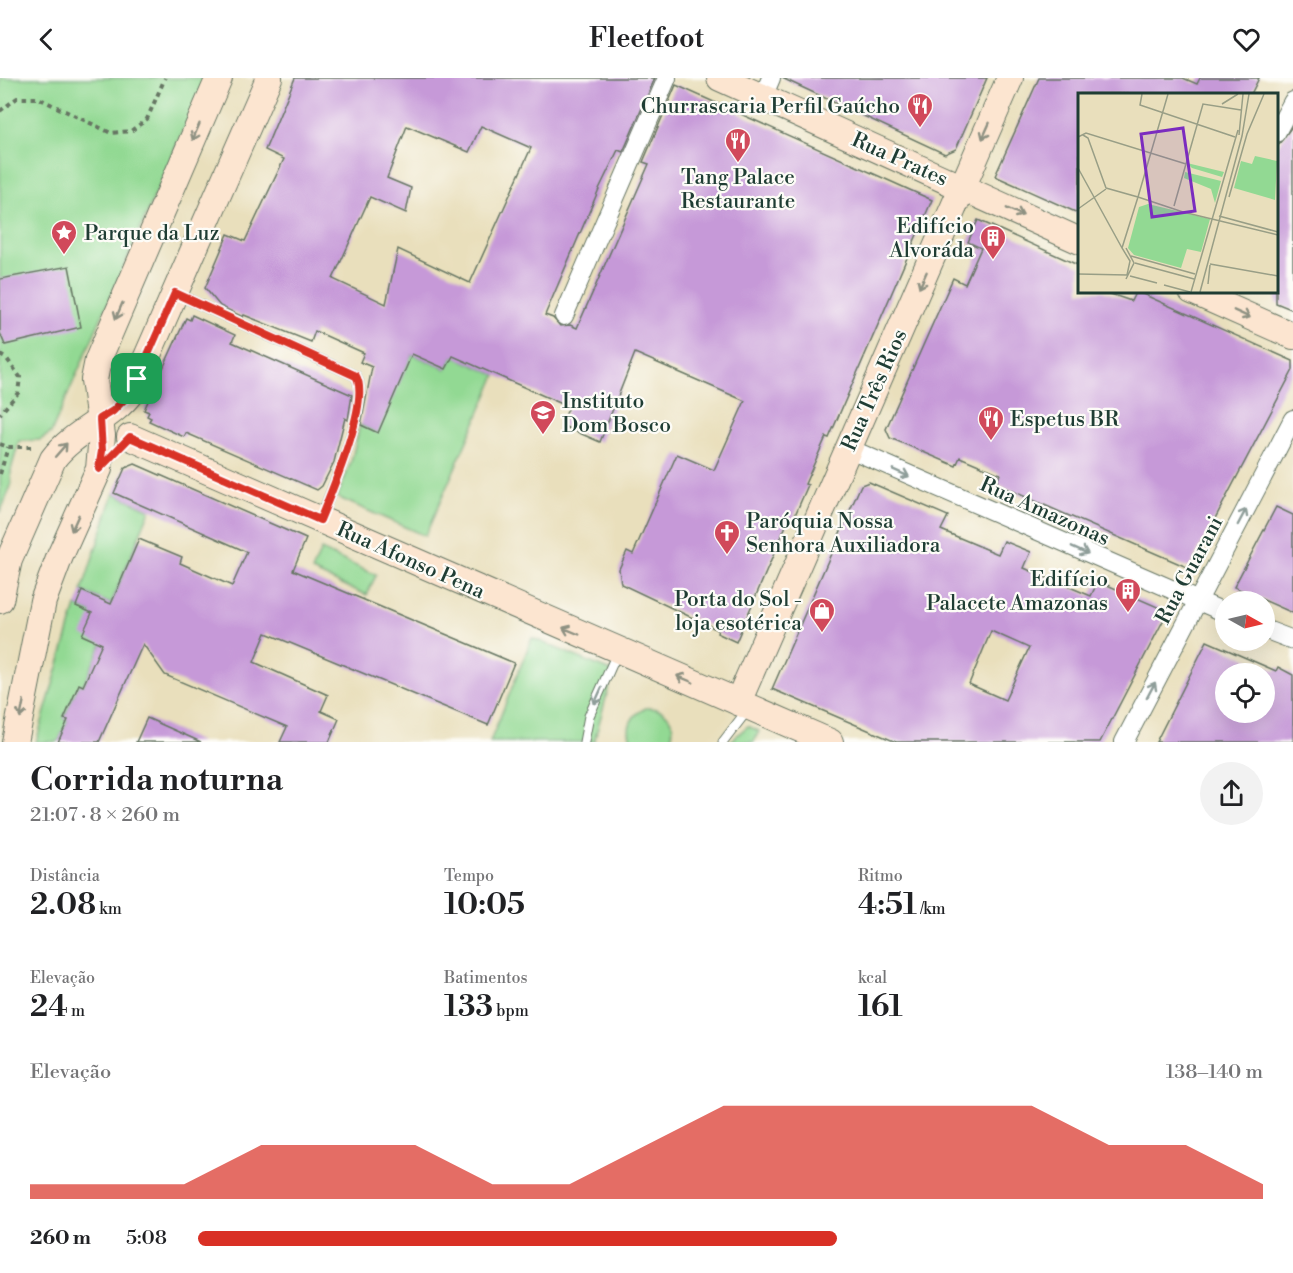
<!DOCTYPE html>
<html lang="pt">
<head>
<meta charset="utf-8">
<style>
  :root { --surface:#fff; --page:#f2f2f2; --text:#202124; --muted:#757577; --accent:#d93025 }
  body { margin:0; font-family:"Libre Bodoni",serif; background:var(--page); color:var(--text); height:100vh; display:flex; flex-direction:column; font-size:22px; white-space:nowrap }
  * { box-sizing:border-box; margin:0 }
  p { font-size:20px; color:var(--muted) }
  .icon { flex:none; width:33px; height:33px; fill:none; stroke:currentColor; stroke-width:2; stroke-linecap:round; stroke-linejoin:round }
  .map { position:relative; height:664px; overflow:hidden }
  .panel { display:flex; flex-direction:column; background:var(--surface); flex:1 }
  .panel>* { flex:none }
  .needle { width:39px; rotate:98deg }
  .fabs { position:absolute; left:1215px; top:513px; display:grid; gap:12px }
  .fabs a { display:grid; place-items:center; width:60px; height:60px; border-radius:50%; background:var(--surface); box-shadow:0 6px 24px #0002; font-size:30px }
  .pin { position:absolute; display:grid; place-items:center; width:51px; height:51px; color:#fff; margin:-26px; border-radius:12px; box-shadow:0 3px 9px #0006 }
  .round { display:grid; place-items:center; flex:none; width:63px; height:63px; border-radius:32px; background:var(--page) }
  .headline { display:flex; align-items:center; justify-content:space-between; height:102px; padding:0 30px }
  h1 { font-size:33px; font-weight:600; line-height:45px }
  .figures { display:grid; grid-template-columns:repeat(3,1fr); gap:9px; height:102px; padding:6px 30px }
  .figures div { display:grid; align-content:center }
  .figures b { font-size:30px; font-weight:600 }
  .figures small { font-size:16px; font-weight:400 }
  .figures p { font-size:16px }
  .chart { height:168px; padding:12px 30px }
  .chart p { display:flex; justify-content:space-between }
  .chart svg { width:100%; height:108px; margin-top:6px; fill:var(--accent); opacity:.7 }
  ul { padding:0 30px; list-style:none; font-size:20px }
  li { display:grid; grid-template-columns:96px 72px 1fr; align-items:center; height:45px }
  li i { height:15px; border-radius:8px; background:var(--accent) }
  header { display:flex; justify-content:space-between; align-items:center; height:78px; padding:0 30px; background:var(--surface); font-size:27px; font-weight:600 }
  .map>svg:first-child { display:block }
  .green { fill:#92d993; stroke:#588b64; stroke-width:1.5 }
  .building { fill:#c699d8; fill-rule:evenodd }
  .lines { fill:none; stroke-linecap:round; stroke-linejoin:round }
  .lane-casing { stroke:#667664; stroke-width:11 }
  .street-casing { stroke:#667664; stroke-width:20 }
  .secondary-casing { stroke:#667664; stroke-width:28 }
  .path { stroke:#667664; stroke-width:4; stroke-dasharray:4.5 4.5; stroke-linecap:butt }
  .lane { stroke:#fff; stroke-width:9 }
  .street { stroke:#fff; stroke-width:18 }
  .secondary { stroke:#fce5d0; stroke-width:26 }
  .oneway { stroke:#8e9182 }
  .oneway2 { stroke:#8f9e9a }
  .route-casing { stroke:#fff; stroke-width:12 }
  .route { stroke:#d93025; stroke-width:8 }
  .labels { text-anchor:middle; stroke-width:4.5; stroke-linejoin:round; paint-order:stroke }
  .poi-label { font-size:21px; fill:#1f3d34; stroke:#fdfcf7; text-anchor:end }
  .street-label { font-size:21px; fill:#1f3d34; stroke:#fdfcf7 }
  .inset-road { fill:none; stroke:#989e86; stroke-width:1.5 }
  .view { fill:#7b2cbf; fill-opacity:0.15; stroke:#7b2cbf; stroke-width:3 }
  .inset-edge { fill:none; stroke:#1f3d34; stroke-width:3 }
</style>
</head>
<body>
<header><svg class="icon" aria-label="back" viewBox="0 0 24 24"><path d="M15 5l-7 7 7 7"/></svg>Fleetfoot<svg class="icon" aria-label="heart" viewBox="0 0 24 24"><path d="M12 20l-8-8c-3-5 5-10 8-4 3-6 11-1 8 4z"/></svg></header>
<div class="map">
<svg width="1293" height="664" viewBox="0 0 1293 664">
  <rect width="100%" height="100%" fill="#fdfcf7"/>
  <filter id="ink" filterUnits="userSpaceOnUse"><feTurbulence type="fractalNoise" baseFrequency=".0167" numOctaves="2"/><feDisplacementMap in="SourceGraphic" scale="12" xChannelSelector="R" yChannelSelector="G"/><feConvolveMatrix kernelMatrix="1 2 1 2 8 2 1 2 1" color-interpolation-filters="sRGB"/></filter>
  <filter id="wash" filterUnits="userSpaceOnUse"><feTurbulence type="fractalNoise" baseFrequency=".008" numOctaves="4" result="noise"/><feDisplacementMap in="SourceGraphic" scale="24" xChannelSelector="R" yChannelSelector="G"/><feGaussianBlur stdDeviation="1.35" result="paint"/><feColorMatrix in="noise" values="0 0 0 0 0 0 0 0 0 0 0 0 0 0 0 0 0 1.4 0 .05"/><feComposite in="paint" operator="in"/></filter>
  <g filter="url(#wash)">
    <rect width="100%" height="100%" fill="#e9dfbc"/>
    <g class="green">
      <polygon points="0,0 206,0 51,355 40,362 19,363 11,392 11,408 0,435"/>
      <polygon points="412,276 446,291 453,278 496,297 425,458 337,419 351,384 360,347 377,354"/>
      <polygon points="114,415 150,432 111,526 82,513"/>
      <polygon points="321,472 376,497 367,517 312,493"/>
      <polygon points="76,528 92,535 102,566 83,608 79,607 64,640 68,642 58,664 36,664"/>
      <polygon points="532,560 613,594 594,664 490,664"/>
      <path d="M646,630C667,629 678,644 670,664H632C625,649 631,637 646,630Z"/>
      <polygon points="748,648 759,653 754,664 729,664"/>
    </g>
    <g id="blocks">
      <g class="building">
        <path d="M295,0H655L623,74L618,72L599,111L545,237L553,240L560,248L570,247L577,250L649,86L643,84L676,7L932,122L829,360L826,359L805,406L808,407L792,444L788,443L736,564L717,555L718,552L621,506L619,491L627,473L633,476L677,376L714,392L745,323L635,275L600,364L561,347L569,329L453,278L446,291L412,276L378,355L361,347L372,289L360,284L364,275L315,253L311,264L244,237L243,239L220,228L205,210L228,156L245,163L284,81L265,72ZM407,48L469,74L481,48L531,70L470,205L398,171L386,226L333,201L370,119L406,135L411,110L387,100Z"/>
        <polygon points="782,0 987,0 956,71 945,76"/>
        <polygon points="1039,0 1183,0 1197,6 1200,0 1259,0 1251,16 1080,16 1080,136 995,98"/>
        <polygon points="1293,47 1293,232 1276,225 1276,70"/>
        <polygon points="978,142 1080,188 1080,213 1102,213 1131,223 1136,213 1293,283 1293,292 1189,490 996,406 1000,396 960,379 956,388 890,360 886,351 953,200 965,206 981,170 968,164"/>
        <polygon points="69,188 81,249 5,267 0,255 0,201"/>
        <polygon points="192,237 235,257 232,264 352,317 348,342 345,340 334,384 322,408 317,412 186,355 184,359 149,343 151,340 147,338 149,334 144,332 186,240 190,242"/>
        <polygon points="135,386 306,461 293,492 514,585 488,647 266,555 254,584 328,617 321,633 339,641 329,664 280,664 287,649 165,597 143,566 99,664 58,664 68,642 64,641 79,606 83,608 102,566 82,557 92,535 76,528 82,513 111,526 139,461 182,479 180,485 232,508 247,474 114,415 125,390"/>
        <path d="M869,404L948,438L941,452L998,476L1004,463L1031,474L1024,490L1091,518L1098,503L1160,530L1165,539L1100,664H896L772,611L861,407ZM991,553L1029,570L1005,622L969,606Z"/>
        <polygon points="1276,429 1293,437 1293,535 1234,509"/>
        <path d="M1207,563L1276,593L1278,589L1293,597V664H1156ZM1226,596H1264V634H1226Z"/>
        <polygon points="147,640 201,664 136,664"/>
      </g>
    </g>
  </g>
  <g filter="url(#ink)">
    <use href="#blocks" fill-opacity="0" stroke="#667664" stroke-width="1.5"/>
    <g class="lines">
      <defs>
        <g id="lane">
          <path d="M177,216L356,298C371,322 332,412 321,439"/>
          <polyline points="584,664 589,638 618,573"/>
          <polyline points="723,664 749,630"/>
        </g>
        <g id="street">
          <polyline points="763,19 771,0"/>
          <polyline points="1276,55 1293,23"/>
          <polyline points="564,238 667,0"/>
          <polyline points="848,370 1226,535"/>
          <polyline points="1264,551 1293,562"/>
          <polyline points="1124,664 1293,341"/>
        </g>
        <g id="secondary">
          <polyline points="720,0 1080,163"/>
          <polyline points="1192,213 1293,258"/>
          <polyline points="130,359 830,664"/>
          <path d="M0,522L9,482L53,381C75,352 111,342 132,313L269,0"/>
          <polyline points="738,624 1010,0"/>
          <polyline points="15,664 43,523 60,478 99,391 102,357 94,302 98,282 219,0"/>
        </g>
      </defs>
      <use href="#lane" class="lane-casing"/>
      <use href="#street" class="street-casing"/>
      <use href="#secondary" class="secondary-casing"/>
      <g class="path">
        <polyline points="0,33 17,20 38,20 111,55 131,53 147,41 165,0"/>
        <polyline points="0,277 7,281 20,299 18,315 0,336"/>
        <polyline points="0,366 8,369 34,369"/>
        <polyline points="0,396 8,369"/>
      </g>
      <use href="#lane" class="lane"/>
      <use href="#street" class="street"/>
      <use href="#secondary" class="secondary"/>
    </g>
    <defs><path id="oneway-shaft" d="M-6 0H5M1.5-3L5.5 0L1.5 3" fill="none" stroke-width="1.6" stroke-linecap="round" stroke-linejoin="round" transform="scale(1.5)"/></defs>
    <g class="oneway">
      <use href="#oneway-shaft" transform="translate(986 53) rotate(114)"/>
      <use href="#oneway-shaft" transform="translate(196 54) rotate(113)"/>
      <use href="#oneway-shaft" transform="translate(1015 134) rotate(24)"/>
      <use href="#oneway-shaft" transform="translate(923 202) rotate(114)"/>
      <use href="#oneway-shaft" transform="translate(119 233) rotate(113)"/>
      <use href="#oneway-shaft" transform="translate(1242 236) rotate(24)"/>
      <use href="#oneway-shaft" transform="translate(61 372) rotate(-49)"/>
      <use href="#oneway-shaft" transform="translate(75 445) rotate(114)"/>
      <use href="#oneway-shaft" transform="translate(571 553) rotate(-157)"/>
      <use href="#oneway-shaft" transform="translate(685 601) rotate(-157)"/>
      <use href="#oneway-shaft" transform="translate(22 631) rotate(101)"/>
    </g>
    <g class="oneway2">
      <use href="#oneway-shaft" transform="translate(901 395) rotate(24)"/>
      <use href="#oneway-shaft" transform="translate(1242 439) rotate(-62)"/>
      <use href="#oneway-shaft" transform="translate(1080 472) rotate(24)"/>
      <use href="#oneway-shaft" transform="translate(1151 612) rotate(-62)"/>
      <use href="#oneway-shaft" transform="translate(598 618) rotate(114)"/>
    </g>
  </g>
  <g class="lines" filter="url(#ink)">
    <defs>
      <path id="route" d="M175,215L356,298C371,322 331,415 320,442L130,359L99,391L102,373L100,341L113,333L132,313Z"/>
    </defs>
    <use href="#route" class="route-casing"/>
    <use href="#route" class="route"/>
  </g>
  <defs>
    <symbol id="restaurant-pin" viewBox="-11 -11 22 30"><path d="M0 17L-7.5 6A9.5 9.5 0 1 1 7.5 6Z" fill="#d1495b" stroke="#fdfcf7"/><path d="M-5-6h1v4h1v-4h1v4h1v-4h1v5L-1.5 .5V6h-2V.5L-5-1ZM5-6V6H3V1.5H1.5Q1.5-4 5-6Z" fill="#fff"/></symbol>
    <symbol id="sight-pin" viewBox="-11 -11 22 30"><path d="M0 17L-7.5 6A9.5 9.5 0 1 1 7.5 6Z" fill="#d1495b" stroke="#fdfcf7"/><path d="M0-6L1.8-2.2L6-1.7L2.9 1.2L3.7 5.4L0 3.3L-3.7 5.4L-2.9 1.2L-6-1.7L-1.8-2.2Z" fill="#fff"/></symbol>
    <symbol id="building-pin" viewBox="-11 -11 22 30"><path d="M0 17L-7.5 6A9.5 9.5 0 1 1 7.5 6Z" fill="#d1495b" stroke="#fdfcf7"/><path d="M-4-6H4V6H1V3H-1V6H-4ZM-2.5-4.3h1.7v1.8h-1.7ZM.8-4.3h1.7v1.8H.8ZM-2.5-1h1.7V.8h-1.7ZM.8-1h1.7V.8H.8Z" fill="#fff"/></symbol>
    <symbol id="university-pin" viewBox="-11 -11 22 30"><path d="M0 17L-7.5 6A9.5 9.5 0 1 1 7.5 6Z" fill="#d1495b" stroke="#fdfcf7"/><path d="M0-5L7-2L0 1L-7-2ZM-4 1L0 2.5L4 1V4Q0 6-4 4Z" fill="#fff"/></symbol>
    <symbol id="church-pin" viewBox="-11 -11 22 30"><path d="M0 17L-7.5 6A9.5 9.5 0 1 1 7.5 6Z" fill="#d1495b" stroke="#fdfcf7"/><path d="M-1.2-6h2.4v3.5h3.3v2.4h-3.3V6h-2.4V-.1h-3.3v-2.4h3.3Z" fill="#fff"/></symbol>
    <symbol id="shop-pin" viewBox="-11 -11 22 30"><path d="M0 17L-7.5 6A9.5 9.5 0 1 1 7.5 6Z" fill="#d1495b" stroke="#fdfcf7"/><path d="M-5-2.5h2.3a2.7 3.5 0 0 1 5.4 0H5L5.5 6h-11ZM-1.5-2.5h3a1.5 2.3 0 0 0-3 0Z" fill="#fff"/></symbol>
  </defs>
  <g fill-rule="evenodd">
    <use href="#restaurant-pin" x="905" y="13" width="30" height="40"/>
    <use href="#restaurant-pin" x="723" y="48" width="30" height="40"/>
    <use href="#sight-pin" x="49" y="140" width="30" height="40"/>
    <use href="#building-pin" x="978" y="145" width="30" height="40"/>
    <use href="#university-pin" x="528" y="320" width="30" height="40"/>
    <use href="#restaurant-pin" x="976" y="326" width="30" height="40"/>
    <use href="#church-pin" x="712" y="440" width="30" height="40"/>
    <use href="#building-pin" x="1113" y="498" width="30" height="40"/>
    <use href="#shop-pin" x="807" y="518" width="30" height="40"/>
  </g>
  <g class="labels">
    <g class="poi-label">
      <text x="900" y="35">Churrascaria Perfil Gaúcho</text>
      <text x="738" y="106" text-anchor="middle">Tang Palace<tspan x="738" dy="24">Restaurante</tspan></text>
      <text x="974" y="155">Edifício<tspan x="974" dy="24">Alvoráda</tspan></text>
      <text x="84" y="162" text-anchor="start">Parque da Luz</text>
      <text x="562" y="330" text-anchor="start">Instituto<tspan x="562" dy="24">Dom Bosco</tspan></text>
      <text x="1010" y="348" text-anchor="start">Espetus BR</text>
      <text x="746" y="450" text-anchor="start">Paróquia Nossa<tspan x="746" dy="24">Senhora Auxiliadora</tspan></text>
      <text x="1108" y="508">Edifício<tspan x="1108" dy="24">Palacete Amazonas</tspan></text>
      <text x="802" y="528">Porta do Sol -<tspan x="802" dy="24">loja esotérica</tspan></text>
    </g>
    <g class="street-label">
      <text transform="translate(900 81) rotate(24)" y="7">Rua Prates</text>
      <text transform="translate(874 312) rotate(-66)" y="7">Rua Três Rios</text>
      <text transform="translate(1045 433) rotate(24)" y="7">Rua Amazonas</text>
      <text transform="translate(411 482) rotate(24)" y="7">Rua Afonso Pena</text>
      <text transform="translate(1189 492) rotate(-62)" y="7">Rua Guarani</text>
    </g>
  </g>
  <g transform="translate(1078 15)">
    <rect width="200" height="200" fill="#e9dfbc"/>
    <path d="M177,63L199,68L197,107L156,95L163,68L174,71ZM109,70L146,79L144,84L114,75ZM107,79L143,88L137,110L133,96L106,85ZM70,111L132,126L123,159L109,156L103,175L56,162L50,155L61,114Z" fill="#92d993"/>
    <path class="inset-road" d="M64,1L62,12L157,44M144,11L160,1M5,42L10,45L28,95M161,42L165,1M0,44L8,40L108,71M0,75L44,155M28,95L60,104L90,1M60,104L105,119L200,142M151,104L169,41L186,1M96,113L125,11L163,17M0,116L28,96M141,123L200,139M48,155L56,170L48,186M53,163L117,181M57,170L116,186M132,171L200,183M0,181L49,182L52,168L44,155L60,104M52,183L79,190M130,191L132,172M86,192L112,199M113,199L160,37M122,199L164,43L171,1"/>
    <path class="view" d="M105,35L117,118L74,124L63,41Z"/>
    <rect width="200" height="200" class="inset-edge"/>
  </g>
</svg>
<div class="fabs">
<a><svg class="needle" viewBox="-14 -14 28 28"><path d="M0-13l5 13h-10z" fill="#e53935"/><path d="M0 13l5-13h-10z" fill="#757577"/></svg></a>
<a><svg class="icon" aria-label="locate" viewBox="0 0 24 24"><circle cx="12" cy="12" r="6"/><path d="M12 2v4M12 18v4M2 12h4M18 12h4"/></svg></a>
</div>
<div class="pin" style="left:137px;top:301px;background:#1e9e55"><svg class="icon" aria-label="arrive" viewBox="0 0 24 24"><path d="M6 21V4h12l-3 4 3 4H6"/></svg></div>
</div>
<section class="panel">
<div class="headline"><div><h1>Corrida noturna</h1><p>21:07 · 8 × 260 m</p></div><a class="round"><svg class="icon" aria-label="share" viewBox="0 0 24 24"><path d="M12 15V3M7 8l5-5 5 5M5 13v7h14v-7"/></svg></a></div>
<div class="figures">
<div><p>Distância</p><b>2.08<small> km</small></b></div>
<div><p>Tempo</p><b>10:05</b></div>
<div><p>Ritmo</p><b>4:51<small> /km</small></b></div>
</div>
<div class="figures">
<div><p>Elevação</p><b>24<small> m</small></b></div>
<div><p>Batimentos</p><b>133<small> bpm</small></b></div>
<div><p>kcal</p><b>161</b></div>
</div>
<div class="chart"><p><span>Elevação</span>138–140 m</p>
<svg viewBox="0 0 160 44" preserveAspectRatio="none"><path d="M0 44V38L10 38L20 38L30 22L40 22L50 22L60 38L70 38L80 22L90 6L100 6L110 6L120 6L130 6L140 22L150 22L160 38V44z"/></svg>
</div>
<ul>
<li><b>260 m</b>5:08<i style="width:60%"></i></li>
</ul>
</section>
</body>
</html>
